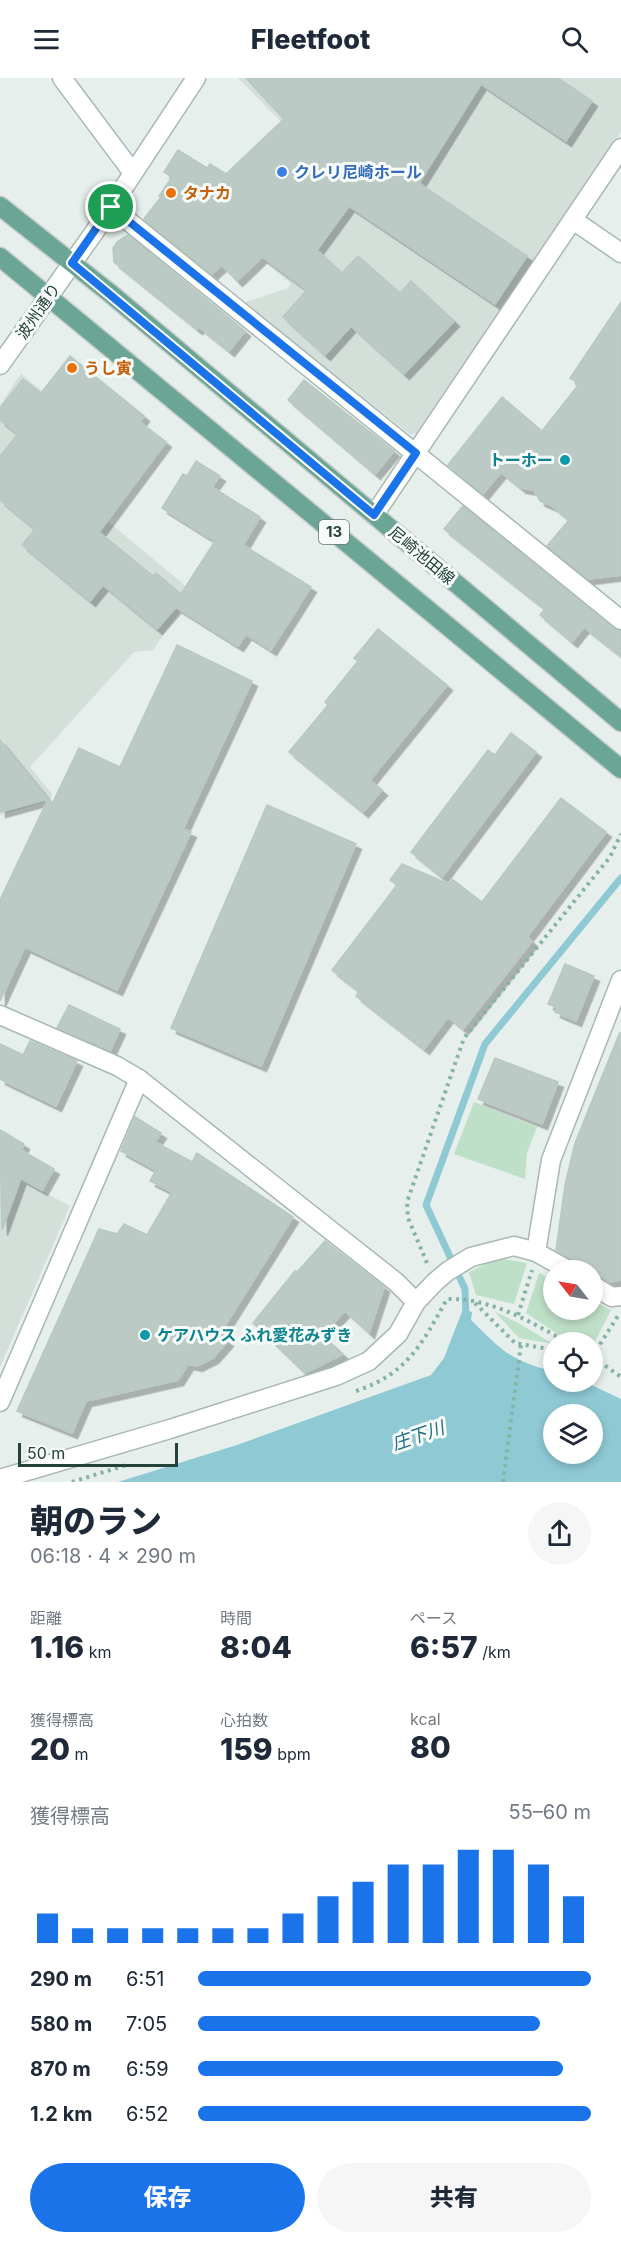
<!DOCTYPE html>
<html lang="ja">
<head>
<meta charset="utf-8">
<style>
  :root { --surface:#fff; --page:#f6f6f7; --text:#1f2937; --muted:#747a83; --accent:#1a73e8 }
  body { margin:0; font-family:Inter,"Noto Sans JP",sans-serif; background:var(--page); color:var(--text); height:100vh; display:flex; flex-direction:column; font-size:22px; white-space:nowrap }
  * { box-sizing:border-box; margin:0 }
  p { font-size:20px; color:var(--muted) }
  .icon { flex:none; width:33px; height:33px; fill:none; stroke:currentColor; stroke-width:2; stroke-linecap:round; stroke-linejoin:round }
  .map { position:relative; height:1404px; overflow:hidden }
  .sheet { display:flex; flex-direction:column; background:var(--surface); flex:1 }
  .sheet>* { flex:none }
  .needle { width:39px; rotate:301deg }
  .controls { position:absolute; left:543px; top:1182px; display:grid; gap:12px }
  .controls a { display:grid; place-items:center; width:60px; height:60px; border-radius:50%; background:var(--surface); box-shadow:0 3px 9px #0003; font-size:30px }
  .scale { position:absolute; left:18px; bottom:15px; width:160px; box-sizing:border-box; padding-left:6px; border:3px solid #24423a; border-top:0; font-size:16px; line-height:21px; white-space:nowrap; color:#24423a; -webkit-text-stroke:4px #f7fbf9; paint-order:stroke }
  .pin { position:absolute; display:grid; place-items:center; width:51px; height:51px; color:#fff; margin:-26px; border:3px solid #fff; border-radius:50%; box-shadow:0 2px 6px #0007 }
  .round { display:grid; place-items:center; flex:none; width:63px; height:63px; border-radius:32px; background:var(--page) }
  .headline { display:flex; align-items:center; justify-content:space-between; height:102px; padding:0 30px }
  h1 { font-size:33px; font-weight:800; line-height:45px }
  .metrics { display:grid; grid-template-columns:repeat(3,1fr); gap:9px; height:102px; padding:6px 30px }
  .metrics div { display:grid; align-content:center }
  .metrics b { font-size:30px; font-weight:800 }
  .metrics small { font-size:16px; font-weight:400 }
  .metrics p { font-size:16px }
  .chart { height:168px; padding:12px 30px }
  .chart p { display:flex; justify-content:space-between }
  .chart svg { width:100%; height:108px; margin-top:6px; stroke:var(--accent); stroke-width:6 }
  .button { display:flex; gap:12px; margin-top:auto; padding:12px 30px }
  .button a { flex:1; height:69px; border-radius:36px; background:var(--accent); color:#fff; font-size:24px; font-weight:800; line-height:69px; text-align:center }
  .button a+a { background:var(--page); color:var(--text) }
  ul { padding:0 30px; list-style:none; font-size:20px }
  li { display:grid; grid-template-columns:96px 72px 1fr; align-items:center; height:45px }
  li i { height:15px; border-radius:8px; background:var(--accent) }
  header { display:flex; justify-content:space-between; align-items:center; height:78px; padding:0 30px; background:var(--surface); font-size:27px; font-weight:800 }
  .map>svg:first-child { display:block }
  .built { fill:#d4dfda }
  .green { fill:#bfe0c8 }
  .water { fill:#8ec9d4; fill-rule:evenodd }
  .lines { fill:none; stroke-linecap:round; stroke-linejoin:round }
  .stream { stroke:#8ec9d4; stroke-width:7 }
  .building { fill:#bbcac4; stroke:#b8c9c2; stroke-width:1.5; filter:url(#shadow) }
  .minor-casing { stroke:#a8b8b2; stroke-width:21 }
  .major-casing { stroke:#c2cac8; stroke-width:21 }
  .path { stroke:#86b3a5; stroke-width:4; stroke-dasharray:3 4.5; stroke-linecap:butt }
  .minor { stroke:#fff; stroke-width:18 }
  .major { stroke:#6aa596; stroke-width:18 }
  .route-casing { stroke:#fff; stroke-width:12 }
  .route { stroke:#1a73e8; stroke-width:8 }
  .shop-dot { fill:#3f7fe0; stroke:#f7fbf9; stroke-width:2 }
  .food-dot { fill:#e8710a; stroke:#f7fbf9; stroke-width:2 }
  .culture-dot { fill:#0f9aa8; stroke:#f7fbf9; stroke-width:2 }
  .labels { text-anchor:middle; stroke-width:6; stroke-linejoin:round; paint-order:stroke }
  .shield { fill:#f7fbf9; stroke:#637a73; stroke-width:1.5 }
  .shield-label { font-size:15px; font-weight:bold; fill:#24423a }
  .shop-label { font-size:16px; font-weight:bold; fill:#366cbe; stroke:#f7fbf9; text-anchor:start }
  .food-label { font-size:16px; font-weight:bold; fill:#c56008; stroke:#f7fbf9; text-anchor:start }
  .street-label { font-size:16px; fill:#24423a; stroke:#f7fbf9 }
  .culture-label { font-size:16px; font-weight:bold; fill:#0d838f; stroke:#f7fbf9; text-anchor:end }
  .water-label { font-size:18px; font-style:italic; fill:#1c6f80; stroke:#f7fbf9 }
</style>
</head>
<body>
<header><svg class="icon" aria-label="menu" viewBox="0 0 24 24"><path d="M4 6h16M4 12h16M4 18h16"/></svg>Fleetfoot<svg class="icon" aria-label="search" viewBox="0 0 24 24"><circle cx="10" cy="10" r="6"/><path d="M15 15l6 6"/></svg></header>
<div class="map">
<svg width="621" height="1404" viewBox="0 0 621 1404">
  <defs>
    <filter id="shadow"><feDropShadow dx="5.5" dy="5.5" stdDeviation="0" flood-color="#0004"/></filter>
  </defs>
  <rect width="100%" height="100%" fill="#e6efeb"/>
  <g class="built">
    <polygon points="238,0 621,0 621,54 421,355 410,356 243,225 288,210 291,206 260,180 339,103"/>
    <polygon points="21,296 119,373 82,422 193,514 153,572 134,574 30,689 52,716 50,723 0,737 0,327"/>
    <polygon points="0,1091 70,1128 0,1289"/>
  </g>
  <g class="green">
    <polygon points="474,1024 537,1049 527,1075 525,1101 454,1076"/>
    <polygon points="498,1180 527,1185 514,1226 476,1217 469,1194"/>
    <polygon points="539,1195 553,1202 554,1232 592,1232 593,1223 611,1232 593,1267 592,1264 570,1264 526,1235"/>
    <polygon points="494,1233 520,1246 553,1266 519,1260"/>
  </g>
  <path class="water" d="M463,1231L472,1234L471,1242C500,1271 512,1284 553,1293L554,1304H585L621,1321V1404H118L237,1367L431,1297L444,1280ZM554,1336H592V1376H554Z"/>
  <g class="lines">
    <polyline class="stream" points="466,1239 465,1211 426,1127 485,966 621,800"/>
  </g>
  <g class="building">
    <polygon points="246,0 558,0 592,23 566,63 481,6 419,105 527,178 495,226 349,128 317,172 342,195 358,178 400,215 411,203 454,243 404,296 351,248 325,277 283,239 307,212 262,179 237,203 222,187 212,196 144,141 161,119 159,118 172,99 164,94 178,72 207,90 210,86 226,96 284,41"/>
    <polygon points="128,157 245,253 229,273 199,249 197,251 114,184 113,170 118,163"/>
    <polygon points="621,224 621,497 588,501 547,468 569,442 552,428 540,423 534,412 521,410 501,394 483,416 448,387 502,319 542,353 579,306 570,300"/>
    <polygon points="70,278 144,338 140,344 166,364 99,454 153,498 156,495 181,516 215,463 162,430 183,396 187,398 196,383 220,398 212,409 260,439 243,467 311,509 271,572 246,556 238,568 176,529 157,551 103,507 90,523 22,467 35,451 0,422 0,378 18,356 0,342 0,330 23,301 41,315"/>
    <polygon points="304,302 394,373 375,396 288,322"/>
    <polygon points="463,428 614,551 621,553 621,578 584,549 572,564 540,537 545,531 444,451"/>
    <polygon points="378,551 447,607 370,702 382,712 363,734 289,674 328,627 325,624 358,583 354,580"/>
    <polygon points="177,567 252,603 183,751 191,754 117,912 25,869 0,923 0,822 48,721 0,734 0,662 52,726 79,670 120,689"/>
    <polygon points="511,655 536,674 442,799 411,774 488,672 495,677"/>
    <polygon points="561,720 606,754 527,859 532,863 463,951 448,939 424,971 356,918 359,913 332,892 397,807 390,802 402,786 449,806 452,801 482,824"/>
    <polygon points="267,727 356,766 261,988 171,950"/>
    <polygon points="565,886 594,898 576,943 555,934 557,929 548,926"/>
    <polygon points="69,927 120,951 110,973 57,950"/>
    <polygon points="620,954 621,1202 610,1204 556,1172 565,1107 575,1065"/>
    <polygon points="30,963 77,983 56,1028 0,1001 0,966 23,977"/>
    <polygon points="495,980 558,1004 542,1046 478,1021"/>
    <polygon points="135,1039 161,1055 155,1064 192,1084 197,1075 293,1139 219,1257 228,1263 213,1280 197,1288 188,1286 178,1302 86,1323 72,1355 17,1333 99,1151 117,1156 124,1146 147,1157 172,1114 150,1103 156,1092 121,1073"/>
    <polygon points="0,1052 24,1066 21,1072 54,1091 42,1112 21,1100 2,1152"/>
    <polygon points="325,1163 384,1209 369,1255 345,1233 322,1257 343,1276 305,1295 253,1245 295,1193 297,1194"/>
  </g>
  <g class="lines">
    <defs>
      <g id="minor">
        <polyline points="62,0 133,95"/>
        <polyline points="111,129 621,542"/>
        <polyline points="573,142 621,175"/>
        <polyline points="0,287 93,156 196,0"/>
        <polyline points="374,437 621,70"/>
        <polyline points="0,937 117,988 139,1001 396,1204 416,1224"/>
        <polyline points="536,1174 551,1082 621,902"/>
        <polyline points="592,1207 612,1219 621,1218"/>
        <polyline points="0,1324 139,1001"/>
        <polyline points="0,1401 170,1351 336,1298 369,1283 398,1256 416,1224 435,1204 448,1193 471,1179 514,1168 536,1174 568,1192"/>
      </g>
      <g id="major">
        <polyline points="0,128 111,216 621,644"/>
        <polyline points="0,179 621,691"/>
      </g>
    </defs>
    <use href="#minor" class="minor-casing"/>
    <use href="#major" class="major-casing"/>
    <g class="path">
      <polyline points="427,1185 408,1140 407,1124 464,960 610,779 621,756"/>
      <polyline points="475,1225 515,1265 554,1272"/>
      <polyline points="518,1237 532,1192"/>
      <polyline points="592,1279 619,1236"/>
      <polyline points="593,1279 621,1299"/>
      <path d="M356,1313C407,1296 422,1266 447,1221C491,1220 529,1243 567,1264"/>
      <polyline points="72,1404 126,1387"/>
      <polyline points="503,1404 521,1266"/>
    </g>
    <use href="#minor" class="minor"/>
    <use href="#major" class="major"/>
  </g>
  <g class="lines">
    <defs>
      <polygon id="route" points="111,129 416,375 374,437 72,185"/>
    </defs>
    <use href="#route" class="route-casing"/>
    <use href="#route" class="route"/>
  </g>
  <circle class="shop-dot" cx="282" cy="94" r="6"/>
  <g class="food-dot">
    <circle cx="171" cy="115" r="6"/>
    <circle cx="72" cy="290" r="6"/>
  </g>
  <g class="culture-dot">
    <circle cx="565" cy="382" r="6"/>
    <circle cx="145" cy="1257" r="6"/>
  </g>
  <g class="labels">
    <rect class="shield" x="319" y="442" width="30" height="24" rx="4.5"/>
    <g class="shield-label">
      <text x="334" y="459">13</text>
    </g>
    <g class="shop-label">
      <text x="294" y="100">クレリ尼崎ホール</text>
    </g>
    <g class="food-label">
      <text x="183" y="121">タナカ</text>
      <text x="84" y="296">うし寅</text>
    </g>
    <g class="street-label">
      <text transform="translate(38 233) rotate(-55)" y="6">波州通り</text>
      <text transform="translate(422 477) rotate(40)" y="6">尼崎池田線</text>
    </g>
    <g class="culture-label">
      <text x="553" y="388">トーホー</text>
      <text x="157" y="1263" text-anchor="start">ケアハウス ふれ愛花みずき</text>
    </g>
    <g class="water-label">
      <text transform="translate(418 1358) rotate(-19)" y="6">庄下川</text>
    </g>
  </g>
</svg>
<div class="controls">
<a><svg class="needle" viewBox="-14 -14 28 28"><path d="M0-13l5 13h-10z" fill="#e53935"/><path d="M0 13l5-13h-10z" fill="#747a83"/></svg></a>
<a><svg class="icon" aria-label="locate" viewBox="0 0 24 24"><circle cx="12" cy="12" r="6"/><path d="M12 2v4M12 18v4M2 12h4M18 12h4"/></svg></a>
<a><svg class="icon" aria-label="layers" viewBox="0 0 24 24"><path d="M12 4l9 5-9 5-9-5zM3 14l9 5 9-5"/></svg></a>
</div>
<div class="scale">50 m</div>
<div class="pin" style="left:111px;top:129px;background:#1e9e55"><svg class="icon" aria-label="arrive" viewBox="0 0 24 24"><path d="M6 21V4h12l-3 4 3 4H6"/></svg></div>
</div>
<section class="sheet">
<div class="headline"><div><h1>朝のラン</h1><p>06:18 · 4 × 290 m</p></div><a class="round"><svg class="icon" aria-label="share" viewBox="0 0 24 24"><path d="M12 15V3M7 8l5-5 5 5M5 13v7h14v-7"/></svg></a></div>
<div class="metrics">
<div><p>距離</p><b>1.16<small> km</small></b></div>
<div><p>時間</p><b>8:04</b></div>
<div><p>ペース</p><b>6:57<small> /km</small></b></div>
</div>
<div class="metrics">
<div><p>獲得標高</p><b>20<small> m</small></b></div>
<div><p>心拍数</p><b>159<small> bpm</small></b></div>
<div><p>kcal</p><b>80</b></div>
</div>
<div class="chart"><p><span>獲得標高</span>55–60 m</p>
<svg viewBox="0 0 160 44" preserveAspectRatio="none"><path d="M5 44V32M15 44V38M25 44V38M35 44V38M45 44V38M55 44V38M65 44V38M75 44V32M85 44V25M95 44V19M105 44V12M115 44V12M125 44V6M135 44V6M145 44V12M155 44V25"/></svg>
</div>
<ul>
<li><b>290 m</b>6:51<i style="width:100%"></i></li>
<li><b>580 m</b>7:05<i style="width:87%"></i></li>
<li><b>870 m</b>6:59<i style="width:93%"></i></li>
<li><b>1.2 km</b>6:52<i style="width:100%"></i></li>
</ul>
<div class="button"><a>保存</a><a>共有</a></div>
</section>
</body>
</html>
